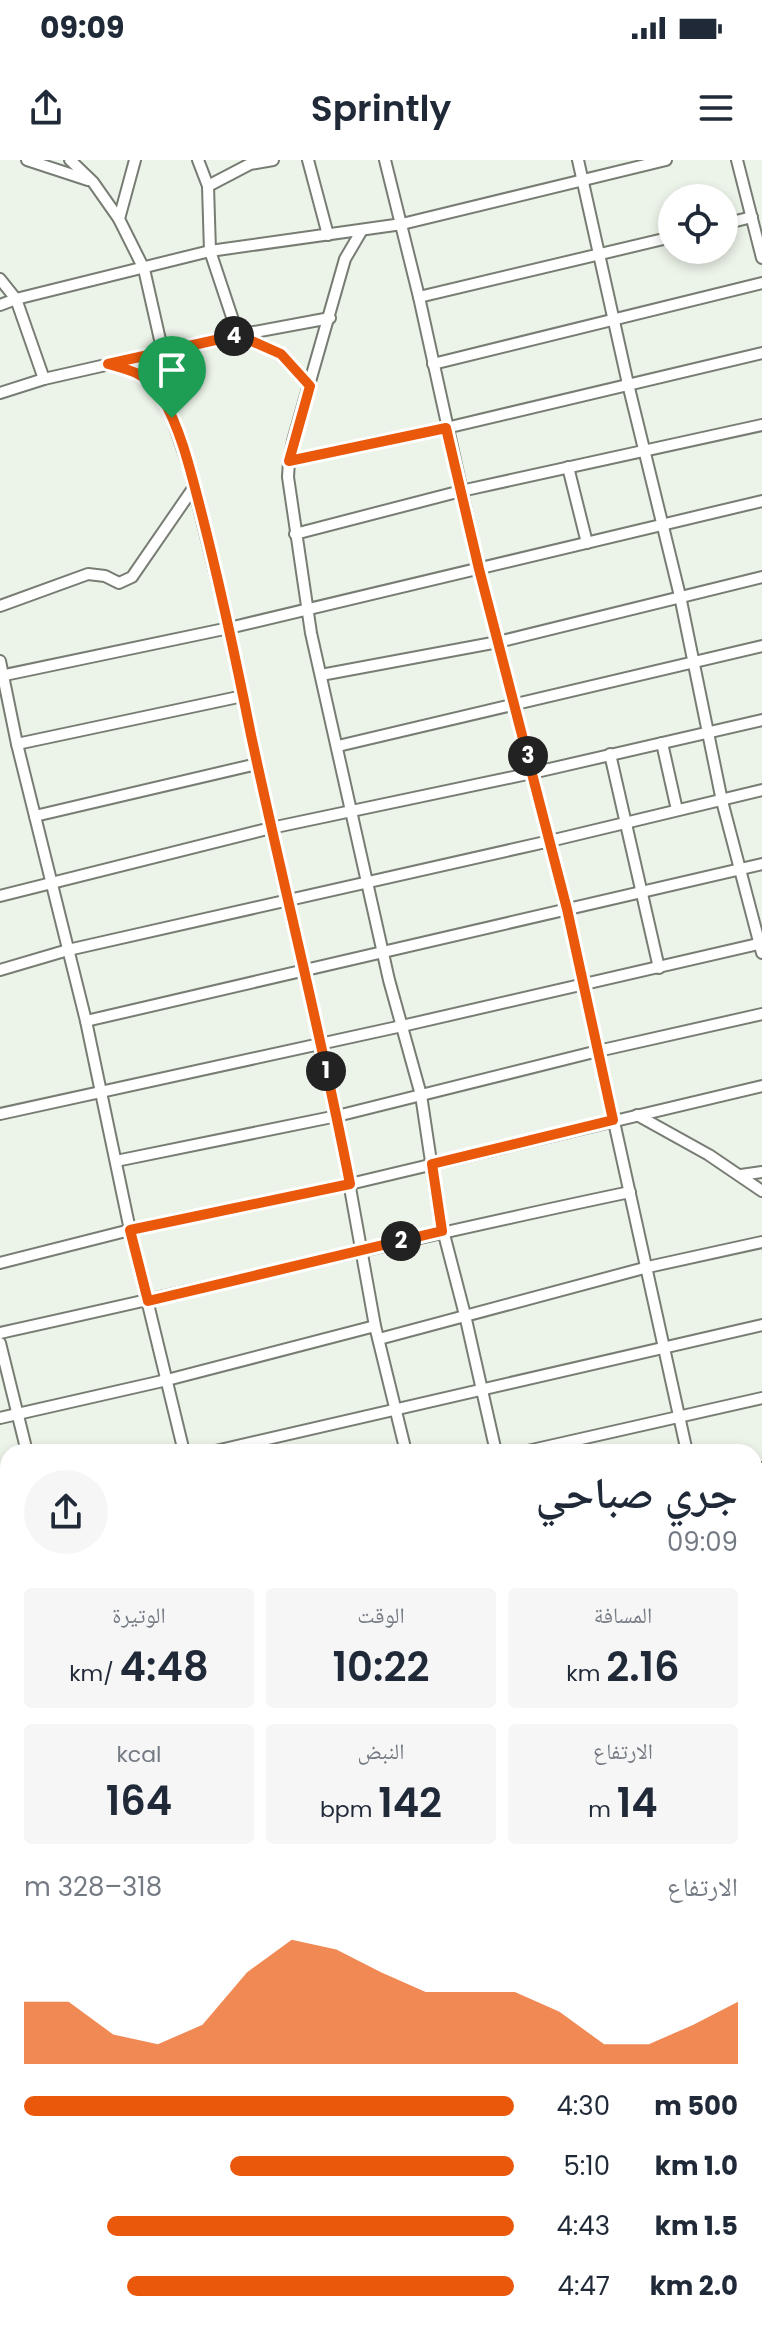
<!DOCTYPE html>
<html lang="ar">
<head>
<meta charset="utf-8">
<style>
  :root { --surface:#fff; --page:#f6f6f7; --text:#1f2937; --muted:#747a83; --accent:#ea580c }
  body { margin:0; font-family:Poppins,"Noto Naskh Arabic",sans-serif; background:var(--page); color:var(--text); direction:rtl; height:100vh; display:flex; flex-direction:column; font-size:30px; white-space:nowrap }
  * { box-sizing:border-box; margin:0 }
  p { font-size:26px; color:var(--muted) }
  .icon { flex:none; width:44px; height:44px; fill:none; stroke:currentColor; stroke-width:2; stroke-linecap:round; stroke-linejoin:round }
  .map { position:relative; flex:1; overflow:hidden; direction:ltr }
  .drawer { position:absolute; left:0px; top:1284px; width:762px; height:890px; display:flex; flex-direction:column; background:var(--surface); border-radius:24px 24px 0 0; box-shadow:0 4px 12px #0003; direction:rtl }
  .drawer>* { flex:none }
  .tools { position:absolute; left:658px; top:24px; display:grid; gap:16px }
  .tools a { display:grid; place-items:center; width:80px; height:80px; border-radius:50%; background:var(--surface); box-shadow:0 4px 12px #0003; font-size:40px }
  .pin { position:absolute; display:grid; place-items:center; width:68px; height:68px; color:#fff; margin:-82px -34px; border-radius:50% 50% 50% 0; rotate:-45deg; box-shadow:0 0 8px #0007 }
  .pin .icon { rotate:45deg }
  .km { position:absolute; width:40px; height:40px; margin:-20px; border-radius:50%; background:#222; color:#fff; font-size:22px; line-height:40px; text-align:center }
  .round { display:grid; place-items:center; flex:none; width:84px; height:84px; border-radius:42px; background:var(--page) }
  .overview { display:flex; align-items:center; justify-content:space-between; height:136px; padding:0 24px }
  h1 { font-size:44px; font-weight:600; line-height:60px }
  .metrics { display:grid; grid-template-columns:repeat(3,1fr); gap:12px; height:136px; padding:8px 24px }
  .metrics div { display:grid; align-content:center; border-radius:8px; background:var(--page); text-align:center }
  .metrics b { font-size:40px; font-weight:600 }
  .metrics small { font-size:22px; font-weight:400 }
  .metrics p { font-size:22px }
  .chart { height:224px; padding:16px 24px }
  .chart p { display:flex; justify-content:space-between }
  .chart svg { width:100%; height:144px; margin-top:8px; fill:var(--accent); opacity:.7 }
  ul { padding:0 24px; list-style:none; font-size:26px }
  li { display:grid; grid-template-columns:128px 96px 1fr; align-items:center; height:60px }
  li i { height:20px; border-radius:10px; background:var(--accent) }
  .status { display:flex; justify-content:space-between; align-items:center; height:56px; padding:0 40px; background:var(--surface); direction:ltr }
  .status svg { height:22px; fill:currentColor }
  header { display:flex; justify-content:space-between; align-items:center; height:104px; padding:0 24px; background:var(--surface); font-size:36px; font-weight:600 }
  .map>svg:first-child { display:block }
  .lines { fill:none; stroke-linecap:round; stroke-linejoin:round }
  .minor-casing { stroke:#777d73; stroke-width:14 }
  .minor { stroke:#fff; stroke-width:10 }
  .route-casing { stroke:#fff; stroke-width:16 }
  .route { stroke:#ea580c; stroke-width:10 }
</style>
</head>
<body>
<div class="status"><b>09:09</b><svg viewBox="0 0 49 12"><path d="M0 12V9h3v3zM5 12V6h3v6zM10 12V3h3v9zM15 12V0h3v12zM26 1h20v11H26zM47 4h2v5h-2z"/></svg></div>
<header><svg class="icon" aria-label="menu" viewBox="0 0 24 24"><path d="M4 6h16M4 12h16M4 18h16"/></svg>Sprintly<svg class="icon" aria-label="share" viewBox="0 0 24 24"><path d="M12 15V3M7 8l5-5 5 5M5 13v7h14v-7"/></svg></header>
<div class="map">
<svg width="762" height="2173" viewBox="0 0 762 2173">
  <rect width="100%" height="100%" fill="#ecf3e8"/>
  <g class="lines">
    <defs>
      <g id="minor">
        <polyline points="27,0 88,20"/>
        <polyline points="70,0 93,22 119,59"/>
        <polyline points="135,0 119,59 144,109 163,193"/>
        <polyline points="198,0 208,26 210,91 238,175 281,194 310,226"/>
        <polyline points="308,0 328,75"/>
        <polyline points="385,0 419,137 479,409 567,749 687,1292"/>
        <polyline points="578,0 628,224 680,436 722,641 762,793"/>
        <polyline points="737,0 762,98"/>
        <polyline points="208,26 250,4 273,0"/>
        <polyline points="724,64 752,57"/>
        <polyline points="362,70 345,99 293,281 289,301 288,317 311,473 389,820 421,935 439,1055 465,1155 496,1292"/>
        <polyline points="0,119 16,139 44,219"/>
        <polyline points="419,137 672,77"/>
        <polyline points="0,145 16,139 210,91 402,64 666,0"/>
        <polyline points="108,204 133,211 149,220 161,235 172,258 189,307 229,468 271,668 337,956 375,1166 406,1292"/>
        <polyline points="433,204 762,123"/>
        <polyline points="0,233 44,219 238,175 330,158"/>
        <polyline points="289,301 446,268 762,193"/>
        <polyline points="568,307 587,383"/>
        <polyline points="295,374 461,331 762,265"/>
        <polyline points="0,446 88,414 105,416 119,423 132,417 194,327"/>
        <polyline points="0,501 17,584 86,861 130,1070 184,1292"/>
        <polyline points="321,515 498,482 762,417"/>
        <polyline points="0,516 229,468 762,341"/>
        <polyline points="662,583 677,650"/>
        <polyline points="17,584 243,536"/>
        <polyline points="338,586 762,486"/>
        <polyline points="610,594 659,808"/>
        <polyline points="35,656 257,604"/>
        <polyline points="0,736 271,668 532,613 762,560"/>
        <polyline points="0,810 68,790 550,681 762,630"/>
        <polyline points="86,861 762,704"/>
        <polyline points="0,954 402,866 762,783"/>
        <polyline points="637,955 709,995 762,1031"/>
        <polyline points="116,1001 337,956 598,891 762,854"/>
        <polyline points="741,1015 762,1012"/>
        <polyline points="0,1103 130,1070 350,1024 762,926"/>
        <path d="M0,1173C210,1127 419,1076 630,1032"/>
        <polyline points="379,1179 648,1107 762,1082"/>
        <polyline points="0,1183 27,1292"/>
        <polyline points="0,1258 167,1220 375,1166"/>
        <polyline points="211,1292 762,1165"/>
        <polyline points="523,1292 762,1238"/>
        <polyline points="754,1310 762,1308"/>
        <polyline points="0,1340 8,1338"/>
        <polyline points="754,1385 762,1383"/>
        <polyline points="0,1412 8,1410"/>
        <polyline points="754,1459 762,1457"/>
        <polyline points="0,1484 8,1482"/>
        <polyline points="754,1536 762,1534"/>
        <polyline points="0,1560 8,1558"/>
        <polyline points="754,1579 762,1613"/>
        <polyline points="0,1626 8,1624"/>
        <polyline points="754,1677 762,1675"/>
        <polyline points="0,1705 8,1703"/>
        <polyline points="754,1751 762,1749"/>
        <polyline points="0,1778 8,1776"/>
        <polyline points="754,1830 762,1828"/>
        <polyline points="0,1848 8,1847"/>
        <polyline points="0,1868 8,1900"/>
        <polyline points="754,1899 762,1897"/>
        <polyline points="0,1927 8,1926"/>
        <polyline points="754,1973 762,1971"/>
        <polyline points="754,2066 762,2097"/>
        <polyline points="0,2075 8,2073"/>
        <polyline points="0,2147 8,2145"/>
        <polyline points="66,2166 68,2173"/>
        <polyline points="227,2166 228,2173"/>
        <polyline points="416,2166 417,2173"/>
        <polyline points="689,2166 691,2173"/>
        <polyline points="305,2173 336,2166"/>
        <polyline points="577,2173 577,2166"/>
        <polyline points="724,2173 762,2166"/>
      </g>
    </defs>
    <use href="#minor" class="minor-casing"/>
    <use href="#minor" class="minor"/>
  </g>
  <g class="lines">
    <defs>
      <path id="route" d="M238,175L281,194L310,226L289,301L446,268L479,409L567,749L613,960L432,1004L442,1071L148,1141L130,1070L350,1024C321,873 283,725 251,575C236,500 220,425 201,351C191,313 182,272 162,237C150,215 131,210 108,204Z"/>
    </defs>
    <use href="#route" class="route-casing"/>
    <use href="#route" class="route"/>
  </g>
</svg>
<div class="tools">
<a><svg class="icon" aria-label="locate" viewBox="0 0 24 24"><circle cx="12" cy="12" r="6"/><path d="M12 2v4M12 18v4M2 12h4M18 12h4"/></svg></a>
</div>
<div class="pin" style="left:172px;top:258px;background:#1e9e55"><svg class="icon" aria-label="arrive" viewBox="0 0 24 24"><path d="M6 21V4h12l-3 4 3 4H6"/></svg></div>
<b class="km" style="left:326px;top:911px">1</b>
<b class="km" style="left:401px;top:1081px">2</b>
<b class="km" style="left:528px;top:596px">3</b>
<b class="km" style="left:234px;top:176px">4</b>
<section class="drawer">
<div class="overview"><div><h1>جري صباحي</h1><p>09:09</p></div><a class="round"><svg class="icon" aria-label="share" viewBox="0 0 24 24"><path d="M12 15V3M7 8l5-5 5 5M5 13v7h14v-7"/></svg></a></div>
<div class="metrics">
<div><p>المسافة</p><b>2.16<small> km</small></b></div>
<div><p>الوقت</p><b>10:22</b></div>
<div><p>الوتيرة</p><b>4:48<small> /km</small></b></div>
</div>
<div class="metrics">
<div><p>الارتفاع</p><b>14<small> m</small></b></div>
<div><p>النبض</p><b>142<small> bpm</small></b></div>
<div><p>kcal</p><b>164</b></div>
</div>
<div class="chart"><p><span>الارتفاع</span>318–328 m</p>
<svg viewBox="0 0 160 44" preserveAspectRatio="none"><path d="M0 44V25L10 25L20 35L30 38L40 32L50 16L60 6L70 9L80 16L90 22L100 22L110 22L120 28L130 38L140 38L150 32L160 25V44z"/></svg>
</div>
<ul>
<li><b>500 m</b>4:30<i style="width:100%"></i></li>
<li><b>1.0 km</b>5:10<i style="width:58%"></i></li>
<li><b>1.5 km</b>4:43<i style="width:83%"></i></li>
<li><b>2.0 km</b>4:47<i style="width:79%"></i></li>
</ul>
</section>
</div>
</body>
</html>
